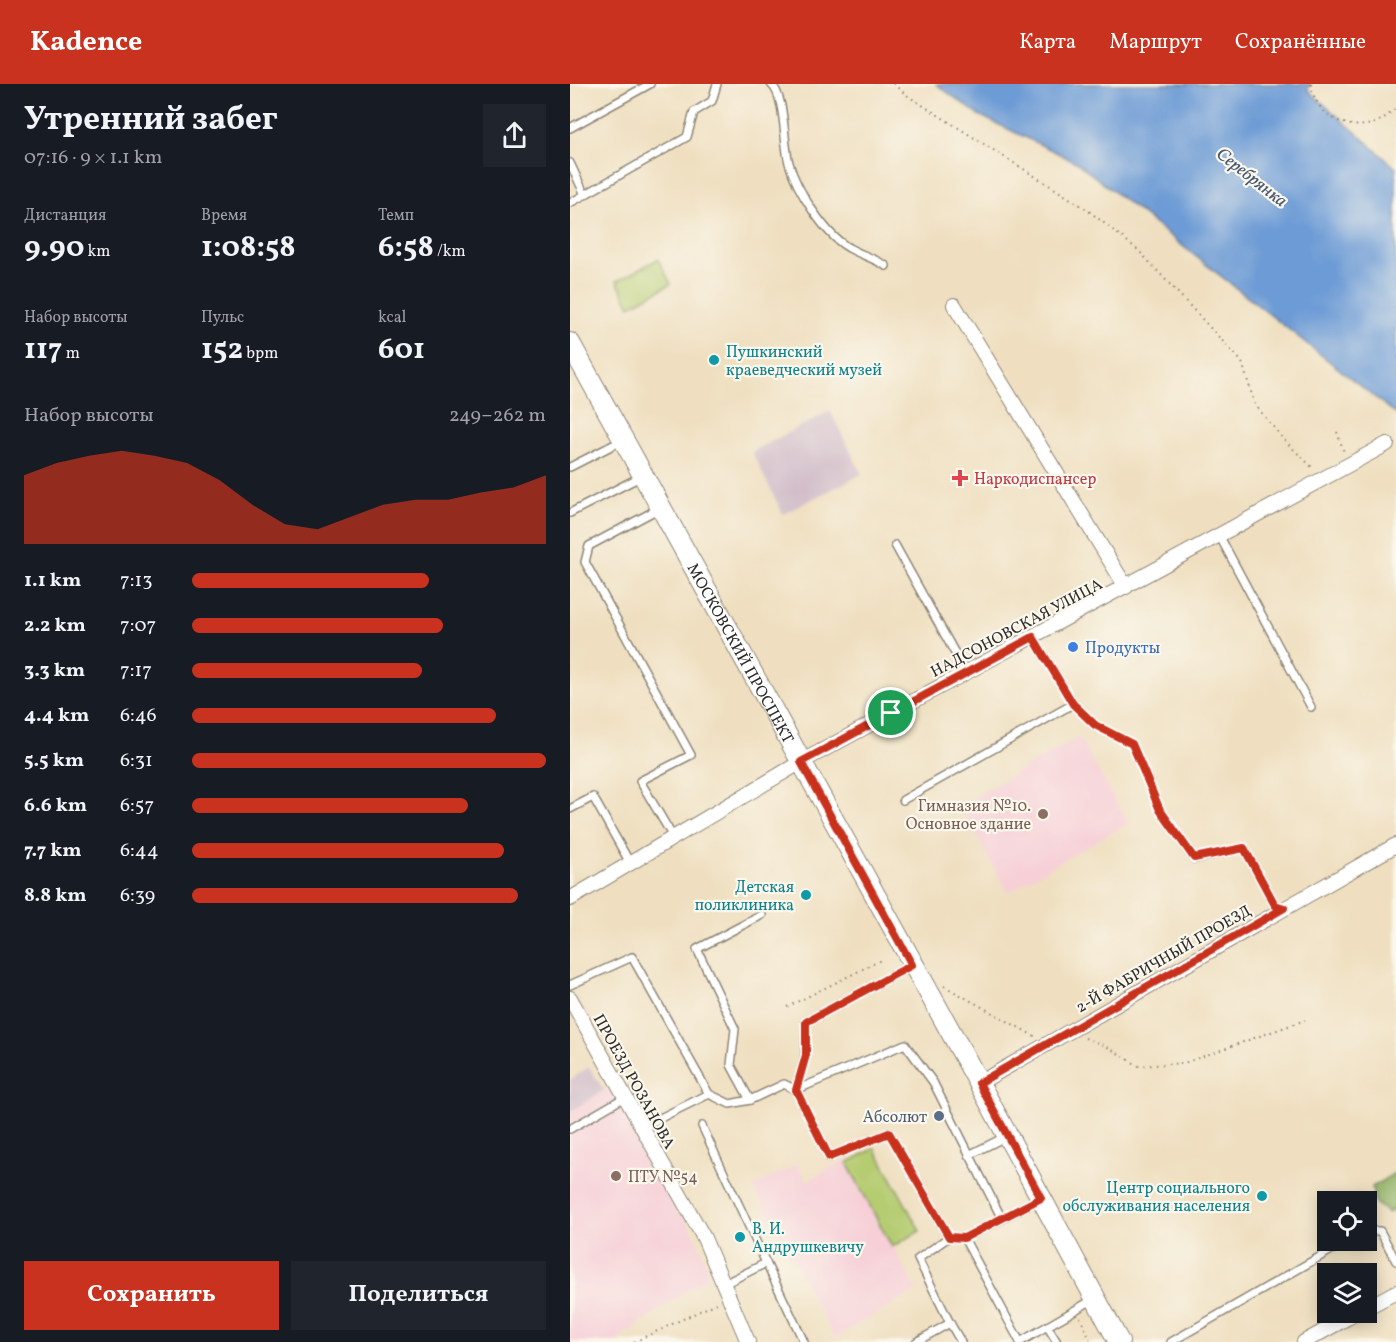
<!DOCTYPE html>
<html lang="ru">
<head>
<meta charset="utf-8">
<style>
  :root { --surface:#171b24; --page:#20242c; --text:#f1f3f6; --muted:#9ea1a6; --accent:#c8321e }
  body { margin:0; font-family:Vollkorn,serif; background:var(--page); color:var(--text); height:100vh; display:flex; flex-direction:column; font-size:22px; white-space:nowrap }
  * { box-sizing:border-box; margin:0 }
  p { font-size:20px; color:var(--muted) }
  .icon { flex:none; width:33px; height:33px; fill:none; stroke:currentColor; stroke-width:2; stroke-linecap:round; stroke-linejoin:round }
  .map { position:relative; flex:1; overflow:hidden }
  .side { display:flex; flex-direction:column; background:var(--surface); width:570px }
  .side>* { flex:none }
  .fabs { position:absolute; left:747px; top:1107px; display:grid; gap:12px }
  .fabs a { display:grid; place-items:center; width:60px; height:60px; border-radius:0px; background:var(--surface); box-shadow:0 3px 15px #0003; font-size:30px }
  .pin { position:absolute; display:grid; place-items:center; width:51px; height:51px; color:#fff; margin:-26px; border:3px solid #fff; border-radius:50%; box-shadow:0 2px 6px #0007 }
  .round { display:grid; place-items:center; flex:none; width:63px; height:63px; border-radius:0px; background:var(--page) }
  .head { display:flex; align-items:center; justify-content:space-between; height:102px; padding:0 24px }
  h1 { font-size:33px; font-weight:700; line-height:45px }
  .metrics { display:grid; grid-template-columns:repeat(3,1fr); gap:9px; height:102px; padding:6px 24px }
  .metrics div { display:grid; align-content:center }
  .metrics b { font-size:30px; font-weight:700 }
  .metrics small { font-size:16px; font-weight:400 }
  .metrics p { font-size:16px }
  .chart { height:168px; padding:12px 24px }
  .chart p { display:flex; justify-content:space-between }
  .chart svg { width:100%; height:108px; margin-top:6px; fill:var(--accent); opacity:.7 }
  .primary-button { display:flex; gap:12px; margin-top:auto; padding:12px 24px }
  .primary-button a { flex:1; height:69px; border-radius:0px; background:var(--accent); color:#fff; font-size:24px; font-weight:700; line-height:69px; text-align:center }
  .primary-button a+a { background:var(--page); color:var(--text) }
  ul { padding:0 24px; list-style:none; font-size:20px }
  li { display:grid; grid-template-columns:96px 72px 1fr; align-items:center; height:45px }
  li i { height:15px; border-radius:8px; background:var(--accent) }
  header { display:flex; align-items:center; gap:36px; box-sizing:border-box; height:84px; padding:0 30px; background:var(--accent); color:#fff }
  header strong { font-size:28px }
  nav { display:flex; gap:33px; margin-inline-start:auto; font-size:21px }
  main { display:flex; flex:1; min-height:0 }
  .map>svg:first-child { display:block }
  .built { fill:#f6cfd7 }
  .industrial { fill:#d1bdc9 }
  .green { fill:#b5cc71; stroke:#707c4e; stroke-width:1.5 }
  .forest { fill:#90b063; stroke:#5e6e47; stroke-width:1.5 }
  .water { fill:#6d9bd5; stroke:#4c6380; stroke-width:1.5 }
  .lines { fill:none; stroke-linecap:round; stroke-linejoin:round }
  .lane-casing { stroke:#8d8576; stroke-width:10 }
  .street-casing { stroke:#8d8576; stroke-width:16 }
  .secondary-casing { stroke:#8d8576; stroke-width:22 }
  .path { stroke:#8d8576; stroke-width:2; stroke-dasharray:1.5 4.5; stroke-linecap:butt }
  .lane { stroke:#fff; stroke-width:7 }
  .street { stroke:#fff; stroke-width:14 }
  .secondary { stroke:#fff; stroke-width:20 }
  .route-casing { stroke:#fff; stroke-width:12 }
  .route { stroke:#c8321e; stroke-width:8 }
  .culture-dot { fill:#0f9aa8; stroke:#fbf7ec; stroke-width:2 }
  .health-dot { fill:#e0444e; stroke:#fbf7ec; stroke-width:2 }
  .shop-dot { fill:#3f7fe0; stroke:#fbf7ec; stroke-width:2 }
  .education-dot { fill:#8d6e63; stroke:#fbf7ec; stroke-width:2 }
  .service-dot { fill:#5c6f8a; stroke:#fbf7ec; stroke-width:2 }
  .labels { text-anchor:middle; stroke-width:4.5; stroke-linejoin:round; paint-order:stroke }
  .culture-label { font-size:16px; fill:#0d838f; stroke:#fbf7ec; text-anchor:start }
  .health-label { font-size:16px; fill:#be3a42; stroke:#fbf7ec; text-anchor:start }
  .street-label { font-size:16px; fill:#2b2b2b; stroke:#fbf7ec }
  .shop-label { font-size:16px; fill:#366cbe; stroke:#fbf7ec; text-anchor:start }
  .education-label { font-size:16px; fill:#785e54; stroke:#fbf7ec; text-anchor:end }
  .service-label { font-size:16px; fill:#4e5e75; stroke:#fbf7ec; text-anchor:end }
  .water-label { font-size:18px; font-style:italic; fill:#45586f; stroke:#fbf7ec }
</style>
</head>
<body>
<header>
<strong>Kadence</strong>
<nav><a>Карта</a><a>Маршрут</a><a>Сохранённые</a></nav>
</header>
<main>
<section class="side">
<div class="head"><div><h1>Утренний забег</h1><p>07:16 · 9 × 1.1 km</p></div><a class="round"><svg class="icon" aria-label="share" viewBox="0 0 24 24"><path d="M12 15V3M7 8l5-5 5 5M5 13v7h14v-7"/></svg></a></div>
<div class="metrics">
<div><p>Дистанция</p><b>9.90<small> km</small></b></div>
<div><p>Время</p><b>1:08:58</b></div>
<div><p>Темп</p><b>6:58<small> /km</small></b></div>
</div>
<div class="metrics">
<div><p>Набор высоты</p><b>117<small> m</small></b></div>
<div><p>Пульс</p><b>152<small> bpm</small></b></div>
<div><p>kcal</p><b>601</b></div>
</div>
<div class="chart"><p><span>Набор высоты</span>249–262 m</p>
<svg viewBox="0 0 160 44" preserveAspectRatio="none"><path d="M0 44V16L10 11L20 8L30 6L40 8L50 11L60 18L70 28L80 36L90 38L100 33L110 28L120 26L130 26L140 23L150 21L160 16V44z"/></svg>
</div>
<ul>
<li><b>1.1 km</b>7:13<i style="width:67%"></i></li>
<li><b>2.2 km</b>7:07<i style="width:71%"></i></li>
<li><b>3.3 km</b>7:17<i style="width:65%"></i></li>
<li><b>4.4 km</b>6:46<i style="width:86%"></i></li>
<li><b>5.5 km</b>6:31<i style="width:100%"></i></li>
<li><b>6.6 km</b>6:57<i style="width:78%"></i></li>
<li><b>7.7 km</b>6:44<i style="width:88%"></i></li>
<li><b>8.8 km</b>6:39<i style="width:92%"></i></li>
</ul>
<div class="primary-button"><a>Сохранить</a><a>Поделиться</a></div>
</section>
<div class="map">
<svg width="826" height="1258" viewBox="0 0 826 1258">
  <rect width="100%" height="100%" fill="#fbf7ec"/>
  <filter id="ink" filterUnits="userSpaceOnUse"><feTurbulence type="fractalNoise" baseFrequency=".0167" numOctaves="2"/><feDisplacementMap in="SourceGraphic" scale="12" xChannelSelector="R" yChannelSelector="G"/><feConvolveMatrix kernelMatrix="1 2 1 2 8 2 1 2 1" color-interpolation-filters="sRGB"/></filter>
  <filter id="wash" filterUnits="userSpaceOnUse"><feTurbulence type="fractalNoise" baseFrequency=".008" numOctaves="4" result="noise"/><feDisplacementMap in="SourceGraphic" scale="24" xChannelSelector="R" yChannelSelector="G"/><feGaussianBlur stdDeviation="1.35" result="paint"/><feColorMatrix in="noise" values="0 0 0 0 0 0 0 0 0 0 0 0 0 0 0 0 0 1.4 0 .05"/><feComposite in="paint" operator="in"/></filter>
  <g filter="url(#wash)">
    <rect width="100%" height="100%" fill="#efdfc0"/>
    <g class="built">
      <polygon points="509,653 558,739 438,808 389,722"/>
      <polygon points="42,1005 127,1155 140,1191 49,1254 47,1258 0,1258 0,1028 34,1006"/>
      <polygon points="275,1076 347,1206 265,1254 183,1103 228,1080 237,1097"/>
    </g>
    <g class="industrial">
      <polygon points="260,327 292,390 213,430 182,368"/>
      <polygon points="19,983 34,1006 0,1028 0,996"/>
    </g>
    <g class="green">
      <polygon points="88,175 101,200 60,222 47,197"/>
      <polygon points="305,1064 350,1147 322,1163 277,1079"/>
    </g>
    <polygon class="forest" points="826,1088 826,1124 818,1129 805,1119 802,1103"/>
    <polygon class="water" points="366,0 740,0 738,6 826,84 826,330 506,78 409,31"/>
  </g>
  <g filter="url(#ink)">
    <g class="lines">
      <defs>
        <g id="lane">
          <path d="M201,0C216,13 213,58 219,79C226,105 255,151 279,164C291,171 304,174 316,182"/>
          <polyline points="0,44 80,0"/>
          <polyline points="0,79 15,111"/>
          <polyline points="0,119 117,53 124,28 142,17 147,0"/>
          <polyline points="0,383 51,357"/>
          <polyline points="88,425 19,462 15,478 121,671 70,697 103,753"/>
          <polyline points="0,429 72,392"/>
          <polyline points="649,451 741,623"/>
          <polyline points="325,461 396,589"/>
          <polyline points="333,716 503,620 463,553"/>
          <polyline points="0,725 23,713 60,779"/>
          <polyline points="590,726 624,775 674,764 705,821 714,824"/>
          <polyline points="342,881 236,938 235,971 226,1006 259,1073 319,1049 379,1153 394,1154"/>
          <polyline points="0,901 62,873 139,1010 72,1043"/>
          <polyline points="139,1010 160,1020 180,1016 214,1000 226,1006 335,960 363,998 432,1135 394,1154 450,1258"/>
          <polyline points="180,1016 161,981 165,945 127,865 192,831"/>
          <polyline points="132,1042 196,1179 152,1201"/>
          <polyline points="0,1045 55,1013"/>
          <polyline points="399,1071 435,1053"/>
          <polyline points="432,1135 469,1115"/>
          <polyline points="796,1147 810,1147 826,1177"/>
          <polyline points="379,1153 348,1175 380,1239"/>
          <polyline points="196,1179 234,1258"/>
          <polyline points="477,1242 487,1258"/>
          <polyline points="346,1258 380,1239 391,1258"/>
          <polyline points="450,1258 524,1215"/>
          <polyline points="601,1258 779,1156"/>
        </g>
        <g id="street">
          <polyline points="384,221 556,503"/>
          <polyline points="0,815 231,678 817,360"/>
          <polyline points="0,914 134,1154 178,1258"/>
          <polyline points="409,999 826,761"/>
          <polyline points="796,1224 826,1208"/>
          <polyline points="734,1258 788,1228"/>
        </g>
        <g id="secondary">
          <path id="s1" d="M0,259L409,999L549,1258"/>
        </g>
      </defs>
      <use href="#lane" class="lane-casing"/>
      <use href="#street" class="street-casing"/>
      <use href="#secondary" class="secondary-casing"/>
      <g class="path">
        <polyline points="323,0 338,12 515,124 568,166 672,278 685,321 716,358 744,385"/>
        <path d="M741,0C744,29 774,47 801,40C811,38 818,30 826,25"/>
        <polyline points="767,348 774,368"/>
        <polyline points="509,626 525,641 562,660 586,718"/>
        <polyline points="374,902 466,953"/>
        <polyline points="217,923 313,875"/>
        <polyline points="515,954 536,962 569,982 614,979 735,936"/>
        <polyline points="510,1233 521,1258"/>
        <polyline points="64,1258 147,1219"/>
      </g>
      <use href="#lane" class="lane"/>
      <use href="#street" class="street"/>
      <use href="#secondary" class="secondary"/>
    </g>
  </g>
  <g class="lines" filter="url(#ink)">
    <defs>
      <polygon id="route" points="463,553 503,620 525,641 562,660 590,726 624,774 674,764 705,821 714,824 409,999 471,1114 394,1154 379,1153 319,1049 259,1073 226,1006 236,971 236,938 342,881 231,678"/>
    </defs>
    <use href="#route" class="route-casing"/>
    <use href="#route" class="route"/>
  </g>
  <g class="culture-dot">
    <circle cx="144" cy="276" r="6"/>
    <circle cx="236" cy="811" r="6"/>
    <circle cx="692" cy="1112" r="6"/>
    <circle cx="170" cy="1153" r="6"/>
  </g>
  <path class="health-dot" d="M387 385h6v6h6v6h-6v6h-6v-6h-6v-6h6z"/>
  <circle class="shop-dot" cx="503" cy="563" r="6"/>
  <g class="education-dot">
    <circle cx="473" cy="730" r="6"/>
    <circle cx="46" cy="1092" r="6"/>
  </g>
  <circle class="service-dot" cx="369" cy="1032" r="6"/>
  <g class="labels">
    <g class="culture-label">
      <text x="156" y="273">Пушкинский<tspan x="156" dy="18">краеведческий музей</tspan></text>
      <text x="224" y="808" text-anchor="end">Детская<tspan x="224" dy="18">поликлиника</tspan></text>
      <text x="680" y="1109" text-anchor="end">Центр социального<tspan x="680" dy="18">обслуживания населения</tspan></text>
      <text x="182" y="1150">В. И.<tspan x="182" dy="18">Андрушкевичу</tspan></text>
    </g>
    <g class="health-label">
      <text x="404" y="400">Наркодиспансер</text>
    </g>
    <g class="street-label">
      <text transform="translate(446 543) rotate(-28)" y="6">НАДСОНОВСКАЯ УЛИЦА</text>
      <text dy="6" stroke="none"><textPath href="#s1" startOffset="354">МОСКОВСКИЙ ПРОСПЕКТ</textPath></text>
      <text transform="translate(593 874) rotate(-30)" y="6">2-Й ФАБРИЧНЫЙ ПРОЕЗД</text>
      <text transform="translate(65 997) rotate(61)" y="6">ПРОЕЗД РОЗАНОВА</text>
    </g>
    <g class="shop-label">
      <text x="515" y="569">Продукты</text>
    </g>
    <g class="education-label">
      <text x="461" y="727">Гимназия №10.<tspan x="461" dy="18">Основное здание</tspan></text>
      <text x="58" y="1098" text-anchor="start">ПТУ №54</text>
    </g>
    <g class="service-label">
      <text x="357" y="1038">Абсолют</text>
    </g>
    <g class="water-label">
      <text transform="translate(682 93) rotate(38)" y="6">Серебрянка</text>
    </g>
  </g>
</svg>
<div class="fabs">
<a><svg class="icon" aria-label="locate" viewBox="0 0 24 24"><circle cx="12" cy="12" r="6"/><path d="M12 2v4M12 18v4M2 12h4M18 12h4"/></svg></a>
<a><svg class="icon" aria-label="layers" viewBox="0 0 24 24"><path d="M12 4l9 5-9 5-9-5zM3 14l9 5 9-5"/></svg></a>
</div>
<div class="pin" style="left:321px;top:629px;background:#1e9e55"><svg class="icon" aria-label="arrive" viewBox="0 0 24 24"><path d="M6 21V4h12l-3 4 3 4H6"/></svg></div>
</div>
</main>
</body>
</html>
